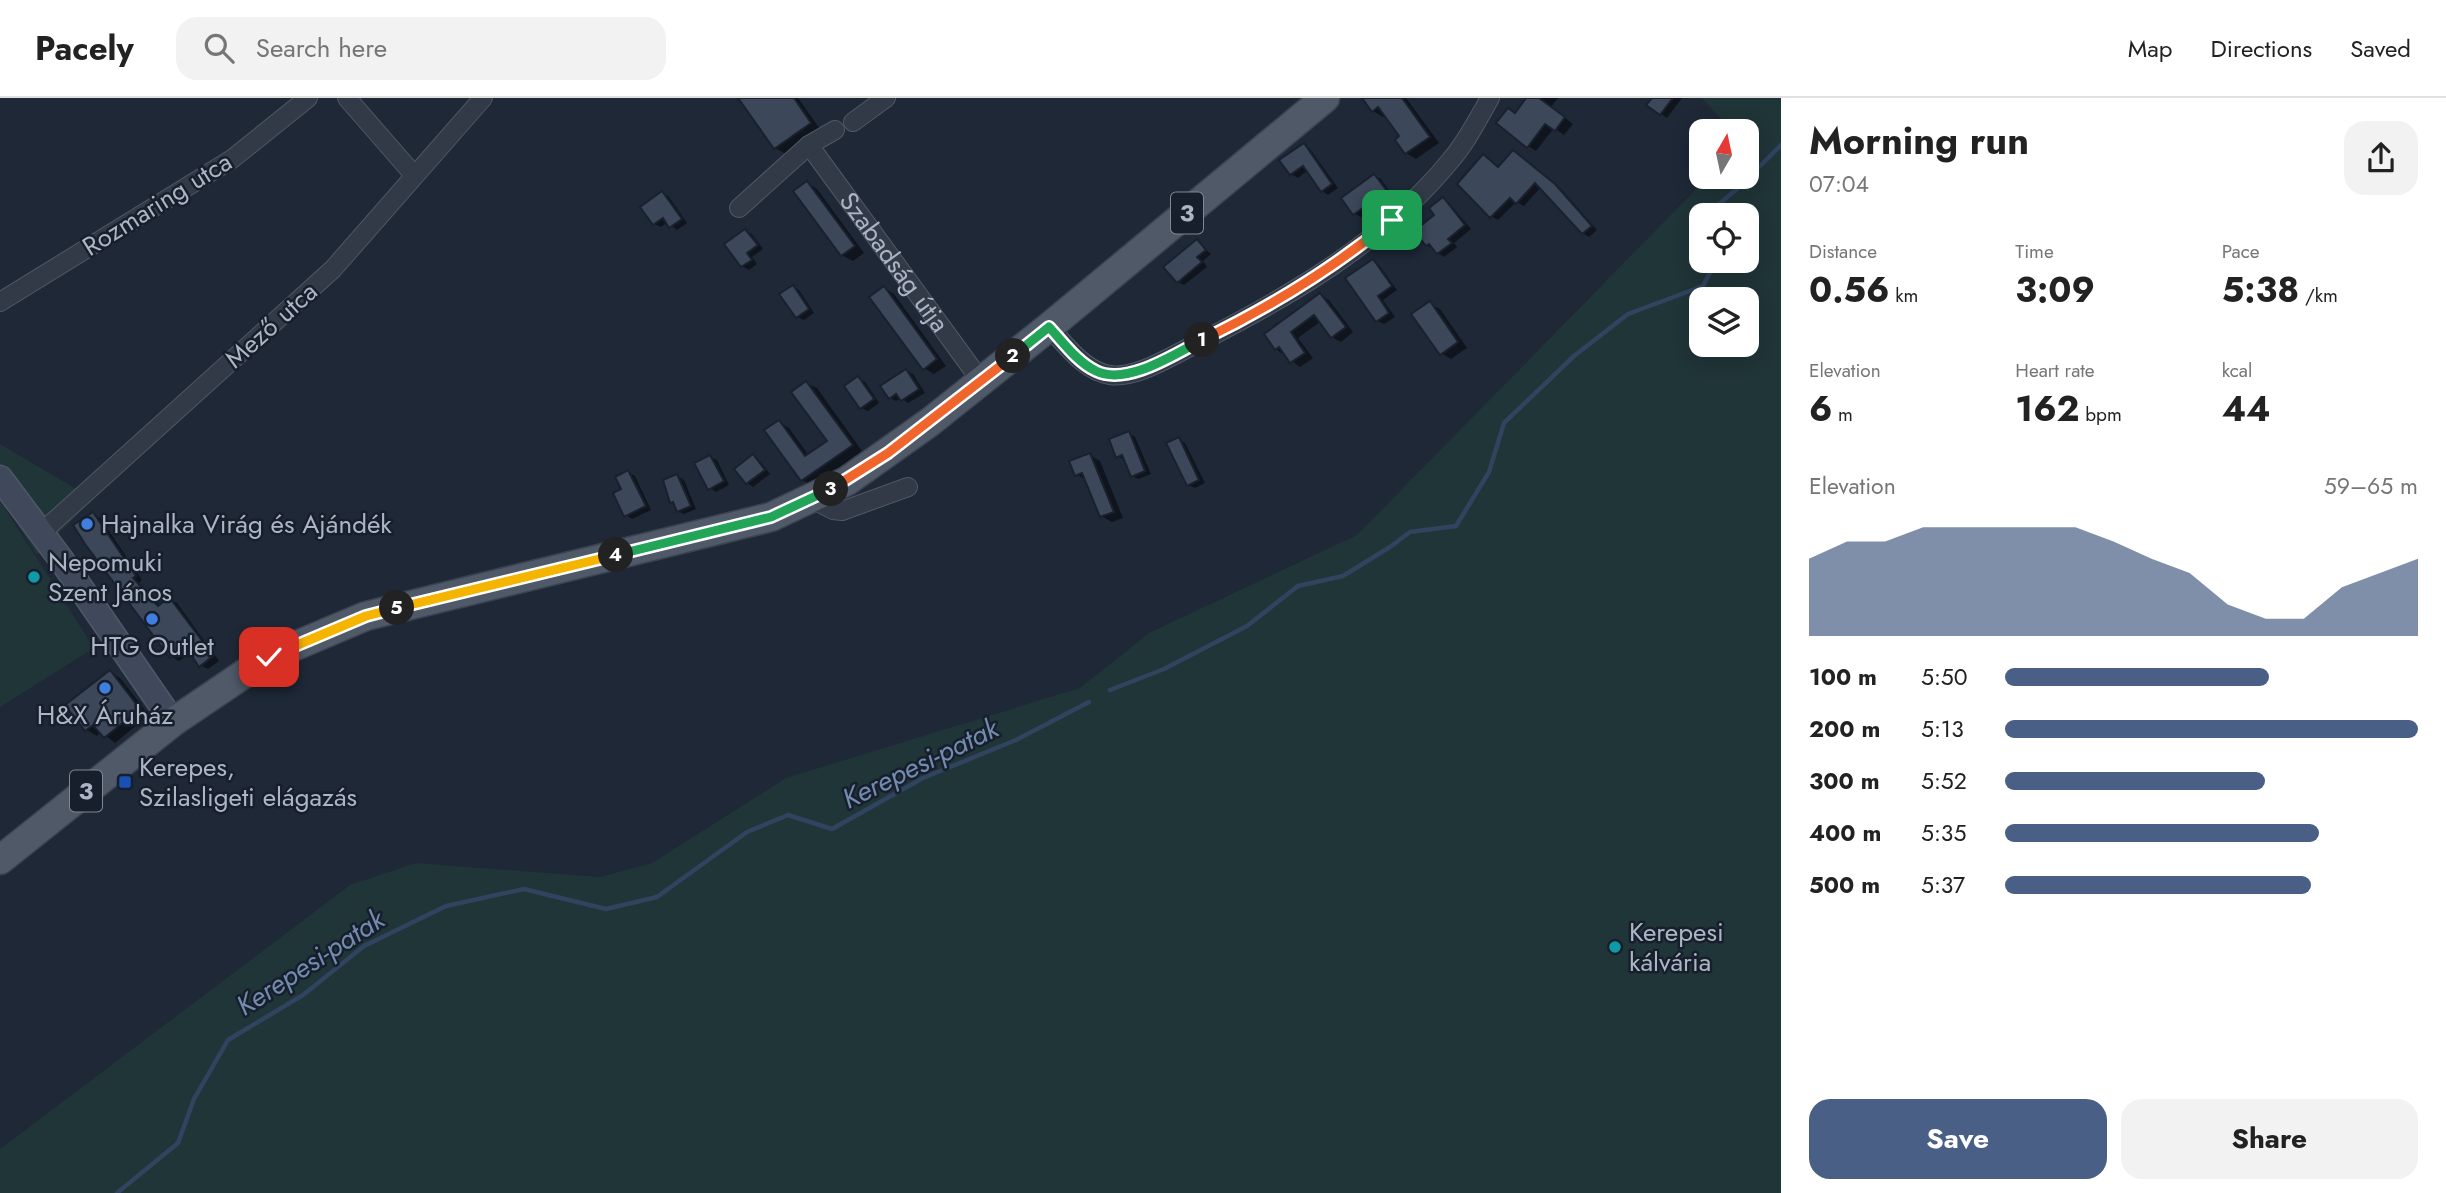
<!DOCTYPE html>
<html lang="en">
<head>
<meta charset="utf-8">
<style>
  :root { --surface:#fff; --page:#f2f2f2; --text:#222; --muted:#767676; --line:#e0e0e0; --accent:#495f85 }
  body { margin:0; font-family:Jost,sans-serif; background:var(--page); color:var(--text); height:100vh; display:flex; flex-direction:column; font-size:26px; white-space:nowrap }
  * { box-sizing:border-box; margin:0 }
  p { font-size:23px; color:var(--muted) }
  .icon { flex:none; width:38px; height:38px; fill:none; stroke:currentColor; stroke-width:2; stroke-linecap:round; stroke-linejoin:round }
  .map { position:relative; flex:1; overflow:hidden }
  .side { display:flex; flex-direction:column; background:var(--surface); width:665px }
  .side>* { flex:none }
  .needle { width:46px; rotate:9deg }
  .buttons { position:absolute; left:1689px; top:21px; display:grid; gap:14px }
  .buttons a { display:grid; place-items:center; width:70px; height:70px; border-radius:14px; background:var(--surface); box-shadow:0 4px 18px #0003; font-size:35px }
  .pin { position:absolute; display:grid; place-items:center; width:60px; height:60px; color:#fff; margin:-30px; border-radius:14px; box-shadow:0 4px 10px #0006 }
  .km { position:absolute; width:35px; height:35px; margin:-18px; border-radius:50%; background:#222; color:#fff; font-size:19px; line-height:35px; text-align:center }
  .round { display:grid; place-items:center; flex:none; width:74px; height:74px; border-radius:21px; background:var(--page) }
  .overview { display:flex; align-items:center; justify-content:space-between; height:119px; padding:0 28px }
  h1 { font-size:38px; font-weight:700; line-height:52px }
  .metrics { display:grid; grid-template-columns:repeat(3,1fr); gap:10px; height:119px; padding:7px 28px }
  .metrics div { display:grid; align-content:center }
  .metrics b { font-size:35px; font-weight:700 }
  .metrics small { font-size:19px; font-weight:400 }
  .metrics p { font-size:19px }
  .chart { height:196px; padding:14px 28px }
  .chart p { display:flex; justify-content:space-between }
  .chart svg { width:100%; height:126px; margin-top:7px; fill:var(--accent); opacity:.7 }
  .cta { display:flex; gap:14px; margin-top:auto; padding:14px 28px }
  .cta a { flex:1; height:80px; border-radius:21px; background:var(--accent); color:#fff; font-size:28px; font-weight:700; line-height:80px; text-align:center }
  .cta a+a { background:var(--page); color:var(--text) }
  ul { padding:0 28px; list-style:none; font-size:23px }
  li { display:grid; grid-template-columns:112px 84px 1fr; align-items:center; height:52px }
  li i { height:18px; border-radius:9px; background:var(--accent) }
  header { display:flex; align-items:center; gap:42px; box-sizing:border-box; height:98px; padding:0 35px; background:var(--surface); border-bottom:2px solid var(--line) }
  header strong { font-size:33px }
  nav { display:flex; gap:38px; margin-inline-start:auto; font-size:24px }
  .search { width:490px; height:63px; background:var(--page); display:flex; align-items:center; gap:18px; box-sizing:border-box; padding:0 24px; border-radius:21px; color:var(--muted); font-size:26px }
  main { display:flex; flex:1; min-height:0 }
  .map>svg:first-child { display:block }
  .green { fill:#203538; fill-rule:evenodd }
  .shadow { fill:#0007 }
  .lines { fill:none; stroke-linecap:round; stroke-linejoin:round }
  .stream { stroke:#30435f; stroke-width:4.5 }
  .building { fill:#3c485a; stroke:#19212e; stroke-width:2 }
  .street-casing { stroke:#4f5866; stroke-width:20 }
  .secondary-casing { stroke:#4f5866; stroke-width:27 }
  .primary-casing { stroke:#3b4351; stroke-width:31 }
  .street { stroke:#323a47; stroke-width:18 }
  .secondary { stroke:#3f495b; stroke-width:24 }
  .primary { stroke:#4f5968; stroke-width:28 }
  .split-1-casing { stroke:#fff; stroke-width:14 }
  .split-2-casing { stroke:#fff; stroke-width:14 }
  .split-3-casing { stroke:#fff; stroke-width:14 }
  .split-4-casing { stroke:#fff; stroke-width:14 }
  .split-5-casing { stroke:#fff; stroke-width:14 }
  .split-6-casing { stroke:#fff; stroke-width:14 }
  .split-1 { stroke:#f0652b; stroke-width:9 }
  .split-2 { stroke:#22a559; stroke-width:9 }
  .split-3 { stroke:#f0652b; stroke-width:9 }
  .split-4 { stroke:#22a559; stroke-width:9 }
  .split-5 { stroke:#f5b400; stroke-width:9 }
  .split-6 { stroke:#f5b400; stroke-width:9 }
  .shop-dot { fill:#3f7fe0; stroke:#181f2c; stroke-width:2.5 }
  .culture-dot { fill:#0f9aa8; stroke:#181f2c; stroke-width:2.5 }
  .transit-dot { fill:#1a4fb4; stroke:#181f2c; stroke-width:2.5 }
  .labels { text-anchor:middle; stroke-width:5; stroke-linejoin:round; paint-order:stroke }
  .shield { fill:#181f2c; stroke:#7f8897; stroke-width:2 }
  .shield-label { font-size:24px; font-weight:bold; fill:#abb5c5 }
  .street-label { font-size:26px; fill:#abb5c5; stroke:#181f2c }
  .poi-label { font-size:26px; fill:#abb5c5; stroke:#181f2c; text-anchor:start }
  .water-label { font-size:28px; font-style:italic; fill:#728baf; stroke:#181f2c }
</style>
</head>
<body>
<header>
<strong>Pacely</strong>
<div class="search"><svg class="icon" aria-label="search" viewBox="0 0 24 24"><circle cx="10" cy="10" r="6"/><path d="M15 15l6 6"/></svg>Search here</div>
<nav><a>Map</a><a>Directions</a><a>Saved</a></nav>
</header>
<main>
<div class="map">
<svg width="1781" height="1095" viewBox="0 0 1781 1095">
  <rect width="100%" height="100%" fill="#1e2837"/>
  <g class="green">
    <path d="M1702,0H1781V1095H0V1051L350,787L416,765L600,779L652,765L786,680L1080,590L1149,535L1357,437L1708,79H1746V33H1732ZM1701,117H1746V163H1701ZM1701,201H1746V247H1701Z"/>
    <polygon points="0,346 93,401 37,457 0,399"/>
    <polygon points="0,403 94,550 0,609"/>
  </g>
  <g class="shadow">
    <polygon points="740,0 798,0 820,31 786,56 775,50"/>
    <polygon points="1365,0 1406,0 1439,45 1416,61 1406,55 1402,39 1386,17 1383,19 1373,13"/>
    <polygon points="1528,0 1558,0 1551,9 1573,26 1564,37 1554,30 1536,53 1528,48 1516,17"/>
    <polygon points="1654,0 1682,0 1667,20 1661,16"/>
    <polygon points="1304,47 1310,51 1338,90 1328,97 1322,93 1308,72 1298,80 1291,76"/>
    <polygon points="1514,54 1562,92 1597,132 1589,139 1583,135 1541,89 1524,108 1516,104 1498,122 1491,118 1500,71"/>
    <polygon points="1375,78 1381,81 1392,97 1361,119 1355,116"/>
    <polygon points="807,85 817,91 864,155 853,163 842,157"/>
    <polygon points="662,95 669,99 687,125 677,132 668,124 661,129 655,126"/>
    <polygon points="1443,101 1449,105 1471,131 1454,145 1457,149 1444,159 1427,147"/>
    <polygon points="746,133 752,136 763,151 752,159 757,166 749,172 742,168"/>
    <polygon points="1197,143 1211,156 1203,163 1207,169 1184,187 1178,184"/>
    <polygon points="1373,163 1379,167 1397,192 1383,202 1395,219 1384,226 1377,223"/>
    <polygon points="793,189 799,192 814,215 804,222 797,219"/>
    <polygon points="884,190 894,196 946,268 934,276 924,270"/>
    <polygon points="1320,197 1329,202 1353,234 1341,244 1332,239 1321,223 1298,240 1313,260 1300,269 1276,251"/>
    <polygon points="1430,206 1440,211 1467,250 1451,261 1441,255"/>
    <polygon points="906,273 913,276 925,295 908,305 901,300 896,303 890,300"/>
    <polygon points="858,280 865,284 879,305 868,313 861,310"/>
    <polygon points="806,285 817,290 862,353 813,388 802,382 779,324 789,330 809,358 829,343"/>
    <polygon points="1129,335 1135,339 1151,376 1138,381 1132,378 1124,362 1118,358"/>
    <polygon points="1178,341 1185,345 1205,385 1195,390 1188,387"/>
    <polygon points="1090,357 1100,363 1123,420 1112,424 1101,418 1087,382 1077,377"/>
    <polygon points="753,358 759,362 770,376 753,389 747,385"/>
    <polygon points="710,359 717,362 729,387 716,394 710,390"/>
    <polygon points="628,374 635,378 651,412 632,421 626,417 623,392"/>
    <polygon points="677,378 684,382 696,411 684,416 678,413 672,404"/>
    <polygon points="94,416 101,421 142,482 139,485 160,508 169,501 177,505 219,563 208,571 200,567 192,554 179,563 172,559"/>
    <polygon points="110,574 120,580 149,617 115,645 101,634 97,638 87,632 67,608"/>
  </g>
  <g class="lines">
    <g class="stream">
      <polyline points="1706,117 1737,91 1781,47"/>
      <polyline points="1110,592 1164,571 1247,528 1298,488 1343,478 1390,449 1410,434 1456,428 1489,374 1504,325 1574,258 1628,216 1703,188 1716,163"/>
      <polyline points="117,1095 178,1045 194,1001 228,942 303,897 364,848 446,808 524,791 606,811 657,799 747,734 788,717 832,731 923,680 1016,642 1089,604"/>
    </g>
  </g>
  <g class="building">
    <polygon points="738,0 794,0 811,25 774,51"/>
    <polygon points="1362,0 1402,0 1430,39 1405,56 1395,42 1399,38 1378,9 1372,14"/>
    <polygon points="1526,0 1539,0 1565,19 1555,33 1545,26 1527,50 1496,25 1508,10 1515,15"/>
    <polygon points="1652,0 1673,0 1660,17 1646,7"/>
    <polygon points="1304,45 1332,86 1321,94 1303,68 1290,77 1279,62"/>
    <polygon points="1513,52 1555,86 1592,128 1582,136 1535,85 1516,106 1510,100 1490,120 1457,86 1483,56 1498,69"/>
    <polygon points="1374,76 1387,93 1353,117 1341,100"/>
    <polygon points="807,83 855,148 841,158 793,93"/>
    <polygon points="662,93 682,121 669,130 663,120 653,127 640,109"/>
    <polygon points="1443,99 1465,127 1448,141 1452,145 1437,156 1429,146 1426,148 1414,133 1434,117 1429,110"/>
    <polygon points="745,131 758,147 747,155 752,162 741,169 724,146"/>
    <polygon points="1197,141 1206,152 1197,159 1202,164 1177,185 1163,169"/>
    <polygon points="1373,161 1392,188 1378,198 1389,215 1376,224 1345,180"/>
    <polygon points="793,187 809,211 796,220 779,196"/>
    <polygon points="884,188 937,261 923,272 869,199"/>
    <polygon points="1320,195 1346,229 1331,240 1314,217 1291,234 1305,255 1290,265 1279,249 1275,252 1264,236"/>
    <polygon points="1430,203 1458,244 1440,257 1411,216"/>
    <polygon points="906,271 919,291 901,303 896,296 889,301 880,288"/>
    <polygon points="858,278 874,301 860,311 844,288"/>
    <polygon points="806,283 853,347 801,383 764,332 779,322 805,358 827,343 791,294"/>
    <polygon points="1129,333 1145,373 1131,379 1122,357 1116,360 1109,341"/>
    <polygon points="1179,339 1199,382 1187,388 1166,345"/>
    <polygon points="1090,355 1114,414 1100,419 1082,375 1075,378 1069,363"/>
    <polygon points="753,356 765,372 746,386 734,371"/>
    <polygon points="710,357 724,383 708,392 694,365"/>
    <polygon points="628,372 646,408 624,419 613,395 621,391 615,379"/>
    <polygon points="677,376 691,408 677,414 673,404 670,405 663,382"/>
    <polygon points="93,414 136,478 133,480 158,508 169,499 200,540 213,558 199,569 186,549 170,560 85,446 73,427"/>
    <polygon points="110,572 140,611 104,640 93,627 85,633 65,607"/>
  </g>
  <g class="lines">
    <defs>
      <g id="street">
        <polyline points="347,0 414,77"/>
        <polyline points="853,24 886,0"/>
        <path id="s1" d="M809,47L981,283"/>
        <polyline points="739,110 809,47 835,32"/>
        <polyline points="0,204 232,61 308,0"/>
        <path d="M1049,229C1066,247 1084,273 1110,277C1136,281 1171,258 1194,247C1287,200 1383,145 1450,63C1466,45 1478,21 1490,0"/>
        <polyline points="812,401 833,412 842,413 908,389"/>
        <polyline points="41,435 333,171 483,0"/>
      </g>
      <polyline id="secondary" points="0,380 60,460 173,624"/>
      <polyline id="primary" points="0,762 173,624 269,559 366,518 771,419 847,383 930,324 1049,229 1325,0"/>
    </defs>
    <use href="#street" class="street-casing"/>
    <use href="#secondary" class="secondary-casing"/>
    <use href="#primary" class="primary-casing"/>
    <use href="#street" class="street"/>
    <use href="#secondary" class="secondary"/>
    <use href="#primary" class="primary"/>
  </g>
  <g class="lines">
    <defs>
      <path id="split-1" d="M1202,242C1270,209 1334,170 1392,122"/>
      <path id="split-2" d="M1013,258L1049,229C1063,244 1077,264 1096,273C1127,288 1175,256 1202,242"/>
      <polyline id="split-3" points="831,391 888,355 1013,258"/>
      <polyline id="split-4" points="616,457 771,419 831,391"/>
      <polyline id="split-5" points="397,510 616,457"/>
      <polyline id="split-6" points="269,559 366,518 397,510"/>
    </defs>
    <use href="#split-1" class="split-1-casing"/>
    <use href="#split-2" class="split-2-casing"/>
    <use href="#split-3" class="split-3-casing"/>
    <use href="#split-4" class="split-4-casing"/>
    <use href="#split-5" class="split-5-casing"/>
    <use href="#split-6" class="split-6-casing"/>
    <use href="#split-1" class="split-1"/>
    <use href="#split-2" class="split-2"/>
    <use href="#split-3" class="split-3"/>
    <use href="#split-4" class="split-4"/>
    <use href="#split-5" class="split-5"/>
    <use href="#split-6" class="split-6"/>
  </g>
  <g class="shop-dot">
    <circle cx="87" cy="426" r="7"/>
    <circle cx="152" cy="521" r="7"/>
    <circle cx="105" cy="590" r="7"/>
  </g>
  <g class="culture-dot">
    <circle cx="34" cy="479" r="7"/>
    <circle cx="1615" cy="849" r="7"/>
  </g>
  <rect class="transit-dot" x="118" y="677" width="14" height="14" rx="3.5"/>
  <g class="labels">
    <g class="shield">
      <rect x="1171" y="94.5" width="32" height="41" rx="5"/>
      <rect x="70" y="672.5" width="32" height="41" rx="5"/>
    </g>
    <g class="shield-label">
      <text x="1187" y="123">3</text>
      <text x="86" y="701">3</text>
    </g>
    <g class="street-label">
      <text transform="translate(157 106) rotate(-32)" y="9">Rozmaring utca</text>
      <text dy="9" stroke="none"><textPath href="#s1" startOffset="145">Szabadság útja</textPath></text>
      <text transform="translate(271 227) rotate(-42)" y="9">Mező utca</text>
    </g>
    <g class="poi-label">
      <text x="101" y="435">Hajnalka Virág és Ajándék</text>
      <text x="48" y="473">Nepomuki<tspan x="48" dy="30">Szent János</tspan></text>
      <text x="152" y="557" text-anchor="middle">HTG Outlet</text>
      <text x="105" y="626" text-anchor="middle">H&amp;X Áruház</text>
      <text x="139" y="678">Kerepes,<tspan x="139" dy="30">Szilasligeti elágazás</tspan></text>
      <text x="1629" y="843">Kerepesi<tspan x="1629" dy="30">kálvária</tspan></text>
    </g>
    <g class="water-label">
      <text transform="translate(920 665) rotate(-26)" y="10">Kerepesi-patak</text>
      <text transform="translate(310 864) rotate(-33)" y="10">Kerepesi-patak</text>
    </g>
  </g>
</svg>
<div class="buttons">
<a><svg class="needle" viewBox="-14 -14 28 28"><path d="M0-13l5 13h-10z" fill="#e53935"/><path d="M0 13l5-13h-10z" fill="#767676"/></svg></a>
<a><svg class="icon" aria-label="locate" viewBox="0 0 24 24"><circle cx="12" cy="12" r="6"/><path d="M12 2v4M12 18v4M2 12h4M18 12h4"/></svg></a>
<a><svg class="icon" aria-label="layers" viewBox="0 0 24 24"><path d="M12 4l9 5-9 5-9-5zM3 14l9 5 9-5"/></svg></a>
</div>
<div class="pin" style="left:1392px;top:122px;background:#1e9e55"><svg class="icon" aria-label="arrive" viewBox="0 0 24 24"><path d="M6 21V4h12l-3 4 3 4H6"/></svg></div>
<div class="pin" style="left:269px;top:559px;background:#d93025"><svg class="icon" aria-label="check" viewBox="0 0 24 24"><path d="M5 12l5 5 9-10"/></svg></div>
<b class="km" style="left:1202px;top:242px">1</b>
<b class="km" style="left:1013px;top:258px">2</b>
<b class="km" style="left:831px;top:391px">3</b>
<b class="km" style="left:616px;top:457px">4</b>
<b class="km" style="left:397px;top:510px">5</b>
</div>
<section class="side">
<div class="overview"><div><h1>Morning run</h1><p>07:04</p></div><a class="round"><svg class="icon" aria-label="share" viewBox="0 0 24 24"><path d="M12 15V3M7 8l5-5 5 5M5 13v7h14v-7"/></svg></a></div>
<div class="metrics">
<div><p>Distance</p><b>0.56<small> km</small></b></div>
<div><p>Time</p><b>3:09</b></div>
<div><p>Pace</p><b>5:38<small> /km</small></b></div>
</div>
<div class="metrics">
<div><p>Elevation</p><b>6<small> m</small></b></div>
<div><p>Heart rate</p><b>162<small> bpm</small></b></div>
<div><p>kcal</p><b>44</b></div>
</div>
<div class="chart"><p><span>Elevation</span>59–65 m</p>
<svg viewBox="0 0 160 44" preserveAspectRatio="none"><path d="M0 44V17L10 11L20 11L30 6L40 6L50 6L60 6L70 6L80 11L90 17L100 22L110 33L120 38L130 38L140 27L150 22L160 17V44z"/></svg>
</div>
<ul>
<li><b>100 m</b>5:50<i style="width:64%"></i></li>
<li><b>200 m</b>5:13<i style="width:100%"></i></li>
<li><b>300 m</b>5:52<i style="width:63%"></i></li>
<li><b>400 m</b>5:35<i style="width:76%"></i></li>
<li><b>500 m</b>5:37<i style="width:74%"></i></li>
</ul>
<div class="cta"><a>Save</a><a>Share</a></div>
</section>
</main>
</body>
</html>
